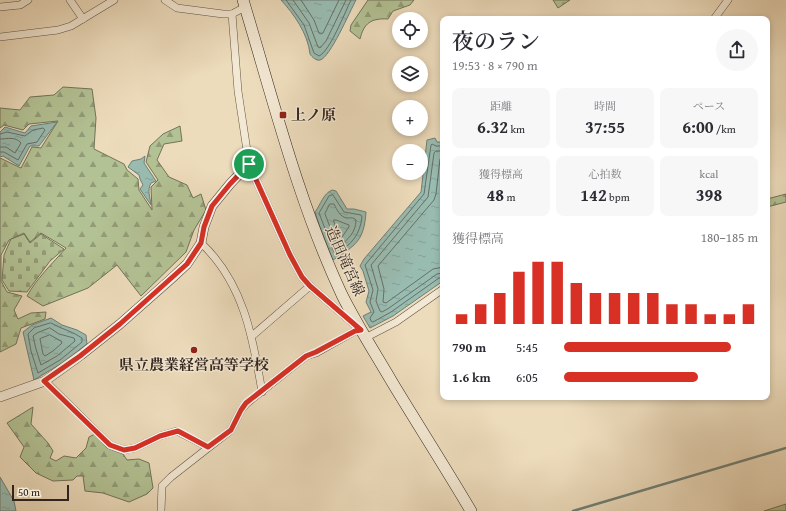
<!DOCTYPE html>
<html lang="ja">
<head>
<meta charset="utf-8">
<style>
  :root { --surface:#fff; --page:#f7f7f7; --text:#2b2b33; --muted:#7c7c81; --accent:#d93025 }
  body { margin:0; font-family:"Gentium Book Plus","Noto Serif JP",serif; background:var(--page); color:var(--text); height:100vh; display:flex; flex-direction:column; font-size:15px; white-space:nowrap }
  * { box-sizing:border-box; margin:0 }
  p { font-size:13px; color:var(--muted) }
  .icon { flex:none; width:22px; height:22px; fill:none; stroke:currentColor; stroke-width:2; stroke-linecap:round; stroke-linejoin:round }
  .map { position:relative; flex:1; overflow:hidden }
  .drawer { position:absolute; left:440px; top:16px; width:330px; height:384px; display:flex; flex-direction:column; background:var(--surface); border-radius:8px; box-shadow:0 2px 6px #0003 }
  .drawer>* { flex:none }
  .tools { position:absolute; left:392px; top:12px; display:grid; gap:8px }
  .tools a { display:grid; place-items:center; width:36px; height:36px; border-radius:50%; background:var(--surface); box-shadow:0 2px 6px #0003; font-size:20px }
  .scale { position:absolute; left:12px; bottom:10px; width:57px; box-sizing:border-box; padding-left:4px; border:2px solid #32241e; border-top:0; font-size:11px; line-height:14px; white-space:nowrap; color:#32241e; -webkit-text-stroke:3px #f3e8d3; paint-order:stroke }
  .pin { position:absolute; display:grid; place-items:center; width:34px; height:34px; color:#fff; margin:-17px; border:2px solid #fff; border-radius:50%; box-shadow:0 1px 4px #0007 }
  .round { display:grid; place-items:center; flex:none; width:42px; height:42px; border-radius:21px; background:var(--page) }
  .head { display:flex; align-items:center; justify-content:space-between; height:68px; padding:0 12px }
  h1 { font-size:22px; font-weight:600; line-height:30px }
  .metrics { display:grid; grid-template-columns:repeat(3,1fr); gap:6px; height:68px; padding:4px 12px }
  .metrics div { display:grid; align-content:center; border-radius:8px; background:var(--page); text-align:center }
  .metrics b { font-size:17px; font-weight:600 }
  .metrics small { font-size:11px; font-weight:400 }
  .metrics p { font-size:11px }
  .chart { height:112px; padding:8px 12px }
  .chart p { display:flex; justify-content:space-between }
  .chart svg { width:100%; height:72px; margin-top:4px; stroke:var(--accent); stroke-width:6 }
  ul { padding:0 12px; list-style:none; font-size:13px }
  li { display:grid; grid-template-columns:64px 48px 1fr; align-items:center; height:30px }
  li i { height:10px; border-radius:5px; background:var(--accent) }
  .map>svg:first-child { display:block }
  .forest { fill:url(#forest-firs); stroke:#727359 }
  .cemetery { fill:url(#cemetery-stones); stroke:#727359 }
  .water { fill:url(#water-ripples); stroke:#707f76 }
  .lines { fill:none; stroke-linecap:round; stroke-linejoin:round }
  .shore { stroke:#667068; stroke-width:1 }
  .stream { stroke:#707f76; stroke-width:2.5 }
  .minor-casing { stroke:#615246; stroke-width:8 }
  .tertiary-casing { stroke:#615246; stroke-width:10 }
  .secondary-casing { stroke:#32241e; stroke-width:12 }
  .minor { stroke:#f3e8d3; stroke-width:7 }
  .tertiary { stroke:#f3e8d3; stroke-width:9 }
  .secondary { stroke:#f3e8d3; stroke-width:11 }
  .route-casing { stroke:#fff; stroke-width:8 }
  .route { stroke:#d93025; stroke-width:5 }
  .poi-dot { fill:#8f2418; stroke:#f3e8d3; stroke-width:1.5 }
  .labels { text-anchor:middle; stroke-width:3; stroke-linejoin:round; paint-order:stroke }
  .poi-label { font-size:15px; font-weight:bold; fill:#32241e; stroke:#f3e8d3; text-anchor:start }
  .street-label { font-size:15px; fill:#32241e; stroke:#f3e8d3 }
</style>
</head>
<body>
<div class="map">
<svg width="786" height="511" viewBox="0 0 786 511">
  <defs>
    <pattern id="forest-firs" width="22" height="20" patternUnits="userSpaceOnUse"><rect width="22" height="20" fill="#b3c294"/><path d="M5 1l3.5 6h-7zM16 11l3.5 6h-7z" fill="#929d78"/></pattern>
    <pattern id="cemetery-stones" width="16" height="16" patternUnits="userSpaceOnUse"><rect width="16" height="16" fill="#b3c294"/><path d="M2 7V4a2 2 0 0 1 4 0v3zM10 15v-3a2 2 0 0 1 4 0v3z" fill="#929d78"/></pattern>
    <pattern id="water-ripples" width="26" height="14" patternUnits="userSpaceOnUse"><rect width="26" height="14" fill="#99bcb1"/><path d="M2 4q2-2 4 0t4 0M15 11q2-2 4 0t4 0" fill="none" stroke="#84a198"/></pattern>
  </defs>
  <rect width="100%" height="100%" fill="#eddcbc"/>
  <filter id="stains"><feTurbulence type="fractalNoise" baseFrequency=".005" numOctaves="4"/><feColorMatrix values="0 0 0 0 .2 0 0 0 0 .09 0 0 0 0 .02 0 0 0 .5 -.17"/></filter>
  <radialGradient id="worn" r=".72"><stop offset=".6" stop-color="#630" stop-opacity="0"/><stop offset="1" stop-color="#630" stop-opacity=".3"/></radialGradient>
  <g class="forest">
    <path d="M368,0H414L410,5L393,11L388,19C371,18 364,23 360,39L350,31L351,25Z"/>
    <path d="M63,87L92,89L96,118L94,149L124,164L127,170L138,179L139,190L152,210L151,187L158,180L146,162L150,146L163,134L180,126L182,141L164,144L157,160L169,177L187,185L193,198L201,194L206,210L194,230L186,252L141,296L117,265L88,288L43,306L27,296C37,278 52,264 66,248L41,233L30,242L24,233L9,240L1,255V281L7,292L22,296L14,310L18,319L31,313L46,312L45,319L21,328L16,344L0,352V158L21,168L32,147L41,148L58,121L29,124L23,130L4,125L0,128V108L20,110L30,97L54,95Z"/>
    <polygon points="786,194 786,202 767,207 767,199"/>
    <polygon points="33,407 31,424 48,443 53,451 50,458 56,461 64,456 76,458 86,448 89,437 95,434 107,448 123,454 127,460 139,459 149,463 153,488 147,494 129,502 103,493 85,491 83,476 77,476 73,480 53,481 36,473 20,457 24,447 7,423"/>
    <polygon points="786,504 786,511 764,511"/>
  </g>
  <g class="cemetery">
    <polygon points="553,0 570,0 558,8"/>
    <polygon points="24,234 30,243 41,234 64,249 50,261 27,292 9,291 2,280 4,255 11,239"/>
  </g>
  <g class="water">
    <path d="M281,0H356C350,11 330,58 320,60C316,61 312,57 310,54C308,34 294,14 281,0Z"/>
    <polygon points="57,122 39,146 30,146 19,166 3,156 0,157 0,132 5,127 25,133 31,126"/>
    <polygon points="435,138 437,142 443,142 443,281 393,316 370,328 363,316 371,312 366,302 369,291 363,271 360,266 364,259 421,192 427,140"/>
    <path d="M145,156L144,163L156,181L151,183C147,191 150,196 151,205L140,189L143,185L140,179L139,175L128,167L132,161L141,159Z"/>
    <path d="M332,190L336,191L347,209H354L366,212C364,241 356,245 333,260L320,227L315,212C321,204 323,194 332,190Z"/>
    <polygon points="51,318 62,325 77,330 86,335 87,344 62,363 34,380 23,332 32,325"/>
    <polygon points="0,477 14,501 16,511 0,511"/>
  </g>
  <g class="lines">
    <g class="shore">
      <path d="M286,0L304,25L314,53L319,56C330,51 345,12 351,0"/>
      <polyline points="293,0 309,23 318,47 320,48 326,41 346,0"/>
      <polyline points="301,0 314,20 319,33 321,34 323,33 339,0"/>
      <polyline points="0,134 7,132 25,136 33,130 43,128 45,130 37,142 27,144 18,160 4,152 0,152"/>
      <path d="M0,139C8,139 15,136 21,143L15,153L6,147H0"/>
      <polyline points="443,146 436,146 432,144 431,145 424,194 365,265 373,290 370,302 374,312 370,318 371,321 373,322 391,312 439,278 443,278"/>
      <polyline points="443,151 436,151 434,153 428,197 371,265 378,289 376,301 380,311 382,312 389,308 437,274 443,273"/>
      <polyline points="443,157 440,159 436,194 434,200 378,266 384,289 383,302 386,303 433,269 443,267"/>
      <path d="M333,195L344,212L361,215L362,217C360,234 352,245 336,253L334,252L319,213L329,196Z"/>
      <path d="M330,204H334C337,210 340,217 347,218C351,218 353,217 356,220C356,232 348,240 339,246L337,245L325,214Z"/>
      <polygon points="334,220 336,220 349,225 349,227 342,237 339,236 334,222"/>
      <path d="M51,323C61,329 72,331 82,338V342L60,360L38,373L31,351L28,334L34,328Z"/>
      <polygon points="50,328 59,334 74,338 75,341 57,356 41,365 36,349 33,336 37,333"/>
      <polygon points="50,335 61,341 62,343 53,351 45,356 43,354 40,339"/>
    </g>
    <polyline class="stream" points="573,511 786,448"/>
    <defs>
      <g id="minor">
        <polyline points="70,0 83,19"/>
        <polyline points="165,0 177,8 223,14 232,14 245,7"/>
        <polyline points="0,7 20,5 28,0"/>
        <polyline points="232,14 238,91 249,164 290,255 302,277 310,286 355,325"/>
        <polyline points="714,19 728,0"/>
        <polyline points="0,37 58,30 71,26 114,0"/>
        <path d="M201,243C243,282 253,337 262,392"/>
        <polyline points="252,336 310,286"/>
        <polyline points="365,338 396,322 443,289"/>
        <polyline points="45,381 110,445 124,450 135,448 160,436 177,431 208,447"/>
        <polyline points="161,511 162,486 171,477 231,430 241,410 247,403 306,356 316,353 355,331 361,330"/>
      </g>
      <polyline id="tertiary" points="0,397 45,381 81,355 120,324 171,279 187,264 201,243 204,227 212,206 230,184 249,164"/>
      <path id="secondary" d="M243,0C273,99 298,201 342,295C357,325 375,353 392,382C418,425 445,467 471,511"/>
    </defs>
    <use href="#minor" class="minor-casing"/>
    <use href="#tertiary" class="tertiary-casing"/>
    <use href="#secondary" class="secondary-casing"/>
    <use href="#minor" class="minor"/>
    <use href="#tertiary" class="tertiary"/>
    <use href="#secondary" class="secondary"/>
  </g>
  <g class="lines">
    <defs>
      <polygon id="route" points="249,164 290,255 302,277 310,286 361,330 355,331 316,352 306,356 246,403 241,410 231,430 208,447 178,431 160,436 135,448 124,450 110,445 44,381 80,356 120,324 187,264 201,243 204,227 212,206 230,184"/>
    </defs>
    <use href="#route" class="route-casing"/>
    <use href="#route" class="route"/>
  </g>
  <g class="poi-dot">
    <rect x="279" y="111" width="8" height="8" rx="2"/>
    <circle cx="194" cy="350" r="4"/>
  </g>
  <g class="labels">
    <g class="poi-label">
      <text x="291" y="120">上ノ原</text>
      <text x="194" y="370" text-anchor="middle">県立農業経営高等学校</text>
    </g>
    <g class="street-label">
      <text transform="translate(345 261) rotate(66)" y="5">造田滝宮線</text>
    </g>
  </g>
  <rect width="100%" height="100%" filter="url(#stains)"/>
  <rect width="100%" height="100%" fill="url(#worn)"/>
</svg>
<div class="tools">
<a><svg class="icon" aria-label="locate" viewBox="0 0 24 24"><circle cx="12" cy="12" r="6"/><path d="M12 2v4M12 18v4M2 12h4M18 12h4"/></svg></a>
<a><svg class="icon" aria-label="layers" viewBox="0 0 24 24"><path d="M12 4l9 5-9 5-9-5zM3 14l9 5 9-5"/></svg></a>
<a>+</a>
<a>−</a>
</div>
<div class="scale">50 m</div>
<div class="pin" style="left:249px;top:164px;background:#1e9e55"><svg class="icon" aria-label="arrive" viewBox="0 0 24 24"><path d="M6 21V4h12l-3 4 3 4H6"/></svg></div>
<section class="drawer">
<div class="head"><div><h1>夜のラン</h1><p>19:53 · 8 × 790 m</p></div><a class="round"><svg class="icon" aria-label="share" viewBox="0 0 24 24"><path d="M12 15V3M7 8l5-5 5 5M5 13v7h14v-7"/></svg></a></div>
<div class="metrics">
<div><p>距離</p><b>6.32<small> km</small></b></div>
<div><p>時間</p><b>37:55</b></div>
<div><p>ペース</p><b>6:00<small> /km</small></b></div>
</div>
<div class="metrics">
<div><p>獲得標高</p><b>48<small> m</small></b></div>
<div><p>心拍数</p><b>142<small> bpm</small></b></div>
<div><p>kcal</p><b>398</b></div>
</div>
<div class="chart"><p><span>獲得標高</span>180–185 m</p>
<svg viewBox="0 0 160 44" preserveAspectRatio="none"><path d="M5 44V38M15 44V32M25 44V25M35 44V12M45 44V6M55 44V6M65 44V19M75 44V25M85 44V25M95 44V25M105 44V25M115 44V32M125 44V32M135 44V38M145 44V38M155 44V32"/></svg>
</div>
<ul>
<li><b>790 m</b>5:45<i style="width:86%"></i></li>
<li><b>1.6 km</b>6:05<i style="width:69%"></i></li>
</ul>
</section>
</div>
</body>
</html>
